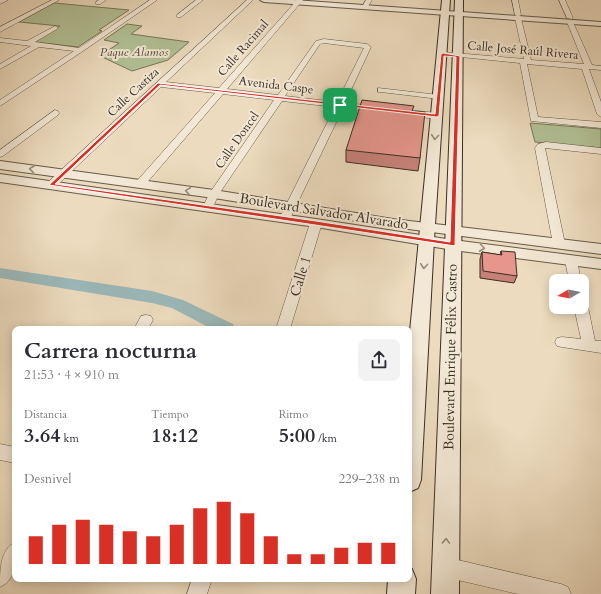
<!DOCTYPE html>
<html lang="es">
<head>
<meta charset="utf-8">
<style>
  :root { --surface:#fff; --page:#f2f2f3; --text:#2b2b33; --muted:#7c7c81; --accent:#d93025 }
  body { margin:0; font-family:Cardo,serif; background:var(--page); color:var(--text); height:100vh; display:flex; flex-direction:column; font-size:15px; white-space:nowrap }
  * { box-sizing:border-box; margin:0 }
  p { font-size:13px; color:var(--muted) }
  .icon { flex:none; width:22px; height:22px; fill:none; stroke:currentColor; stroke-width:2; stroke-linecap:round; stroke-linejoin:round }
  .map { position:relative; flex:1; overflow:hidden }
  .side { position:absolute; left:12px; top:326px; width:400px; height:256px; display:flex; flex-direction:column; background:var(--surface); border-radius:8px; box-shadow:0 2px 10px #0003 }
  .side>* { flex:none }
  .needle { width:26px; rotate:261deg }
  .tools { position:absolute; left:549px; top:274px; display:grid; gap:8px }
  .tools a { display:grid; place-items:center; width:40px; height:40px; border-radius:8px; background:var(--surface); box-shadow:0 2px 10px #0003; font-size:20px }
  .pin { position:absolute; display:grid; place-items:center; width:34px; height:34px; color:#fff; margin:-17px; border-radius:8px; box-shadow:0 2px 6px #0006 }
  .round { display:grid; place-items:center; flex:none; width:42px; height:42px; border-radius:8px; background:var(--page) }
  .headline { display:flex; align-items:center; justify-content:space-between; height:68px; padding:0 12px }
  h1 { font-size:22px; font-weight:700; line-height:30px }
  .figures { display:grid; grid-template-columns:repeat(3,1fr); gap:6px; height:68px; padding:4px 12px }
  .figures div { display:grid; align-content:center }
  .figures b { font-size:20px; font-weight:700 }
  .figures small { font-size:11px; font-weight:400 }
  .figures p { font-size:11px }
  .chart { height:112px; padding:8px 12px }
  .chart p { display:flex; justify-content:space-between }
  .chart svg { width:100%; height:72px; margin-top:4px; stroke:var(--accent); stroke-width:6 }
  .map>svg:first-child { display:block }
  .green { fill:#b2c196; stroke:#76785d }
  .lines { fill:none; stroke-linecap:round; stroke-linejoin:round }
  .canal { fill:#9bb9ba; fill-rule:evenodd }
  .minor-casing { stroke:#665a4a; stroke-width:1 }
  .tertiary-casing { stroke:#665a4a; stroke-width:2 }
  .secondary-casing { stroke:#3a2f24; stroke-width:2 }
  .minor { fill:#f3e8d5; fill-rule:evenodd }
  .tertiary { fill:#f3e8d5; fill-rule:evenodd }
  .secondary { fill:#f3e8d5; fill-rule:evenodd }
  .wall { fill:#c68179; stroke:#3a2f24 }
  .building { fill:#e6968d; stroke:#3a2f24 }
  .oneway { stroke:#968c7c }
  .route { fill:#d93025; stroke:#fff; fill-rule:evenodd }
  .labels { text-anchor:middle; stroke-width:4; stroke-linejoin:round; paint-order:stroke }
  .far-street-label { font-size:12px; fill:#3a2f24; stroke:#f3e8d5 }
  .far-park-label { font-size:12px; font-style:italic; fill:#524c3b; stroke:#f3e8d5 }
  .street-label { font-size:14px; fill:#3a2f24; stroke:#f3e8d5 }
</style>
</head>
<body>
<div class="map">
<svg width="601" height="594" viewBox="0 0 601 594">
  <rect width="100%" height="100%" fill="#ecdbbe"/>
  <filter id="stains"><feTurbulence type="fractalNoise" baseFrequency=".005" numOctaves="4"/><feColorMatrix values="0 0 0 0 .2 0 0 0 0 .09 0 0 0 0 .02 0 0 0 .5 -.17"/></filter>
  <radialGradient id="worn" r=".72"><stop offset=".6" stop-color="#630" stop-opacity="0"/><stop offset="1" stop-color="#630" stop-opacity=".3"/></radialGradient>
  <g class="green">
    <polygon points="54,3 129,10 99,30 102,31 78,47 35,42 60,26 19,22"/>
    <polygon points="127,24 142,26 131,34 189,42 168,60 132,71 100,56 119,43 104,40"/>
    <polygon points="530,123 601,129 601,148 535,142"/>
  </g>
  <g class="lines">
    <polygon class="canal" points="0,268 152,291 183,300 233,324 235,329 212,329 172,308 152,303 0,278"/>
    <defs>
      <g id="minor">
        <polygon points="0,0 8,0 0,4"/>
        <polygon points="52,0 59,0 0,32 0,27"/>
        <polygon points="99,0 106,0 100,4 96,4 96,2"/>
        <polygon points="150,0 157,0 83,51 0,106 0,100 74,51 39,47 0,69 0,64 31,46 0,42 0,38 27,41 55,26 58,28 57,29 35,42 79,48"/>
        <polygon points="196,0 203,0 181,17 177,17 177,15"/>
        <path d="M247,0H253L166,82L219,88L297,0H303L227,89L278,95L316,41L324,39L367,44L371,47L345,103L376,106L380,109L376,112L343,108L289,221H281L279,219L335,107L282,101L219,194L212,209L208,210L203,207L209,194L274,100L223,94L144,186L140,187L135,184L136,182L215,93L161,87L55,187H47L46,185L47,183ZM324,43L364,48L337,102L285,96L320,44Z"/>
        <polygon points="366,0 372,0 367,8 363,8 362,7"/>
        <polygon points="512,0 518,0 521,15 519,16 521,18 531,60 584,64 567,22 570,20 573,22 592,65 601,66 601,70 589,69 601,102 601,117 597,114 582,69 527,64 538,117 601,122 601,128 531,121 520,63 441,55 441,53 443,52 524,59 515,18 517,16 515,15"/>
        <polygon points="559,0 565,0 573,18 572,19 567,18"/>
        <polygon points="378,88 439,95 443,97 439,99 381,92 378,92"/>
        <polygon points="55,110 58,111 59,113 58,115 3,156 0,157 0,150"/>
        <polygon points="408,110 437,113 441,116 437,119 405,115 404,113"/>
        <polygon points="546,142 601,148 601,154 545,148 565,244 563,247 555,247 553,244 535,148 538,144"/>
        <polygon points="316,220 320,221 322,223 290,329 276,329 310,223 312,221"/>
        <polygon points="571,256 575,257 577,260 581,281 569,281 565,260 567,257"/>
        <polygon points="582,302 586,304 588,307 595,341 601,341 601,353 562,347 557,346 555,342 557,338 562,337 581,339 574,307 582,307"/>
        <polygon points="146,315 151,316 153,320 148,329 134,329 141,316"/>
        <polygon points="0,444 15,447 15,463 0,460"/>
        <path d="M15,542C15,559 18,579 0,587C0,570 0,550 15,542Z"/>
        <polygon points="445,557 561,584 568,587 571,594 518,594 445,577 438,574 435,567 438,560"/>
        <polygon points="192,579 212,579 207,594 187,594"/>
      </g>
      <g id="tertiary">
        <polygon points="260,0 294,0 601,22 601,26 264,2"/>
        <polygon points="0,161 214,190 393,219 601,244 601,254 393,227 214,198 0,169"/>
        <polygon points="0,174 316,219 453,240 601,259 601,269 453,250 316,227 0,182"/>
      </g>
      <g id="secondary">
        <polygon points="442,0 450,0 434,240 421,480 418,488 409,492 409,342"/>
        <polygon points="455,0 463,0 459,594 431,594"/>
        <polygon points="409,568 412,569 416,579 415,594 387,594 388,579 409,579"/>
      </g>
    </defs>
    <use href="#minor" class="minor-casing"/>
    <use href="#tertiary" class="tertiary-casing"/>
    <use href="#secondary" class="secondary-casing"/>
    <use href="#minor" class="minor"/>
    <use href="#tertiary" class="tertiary"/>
    <use href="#secondary" class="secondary"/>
  </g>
  <g class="wall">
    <polygon points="413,111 420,158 418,171 346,162 346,150"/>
    <polygon points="501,251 517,276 514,283 480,278 480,259 482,252 500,255"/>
  </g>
  <g class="building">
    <polygon points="362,100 414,106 412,111 425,112 420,158 346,150"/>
    <polygon points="501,251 515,252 517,276 483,271 482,252 502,255"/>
  </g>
  <defs><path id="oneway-chevron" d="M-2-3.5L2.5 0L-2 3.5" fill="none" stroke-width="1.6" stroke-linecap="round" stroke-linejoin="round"/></defs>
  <g class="oneway">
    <use href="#oneway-chevron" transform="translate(435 137) rotate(95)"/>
    <use href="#oneway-chevron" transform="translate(32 169) rotate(-172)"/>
    <use href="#oneway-chevron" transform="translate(188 191) rotate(-172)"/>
    <use href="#oneway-chevron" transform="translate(482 248) rotate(7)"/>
    <use href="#oneway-chevron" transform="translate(424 266) rotate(94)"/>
    <use href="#oneway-chevron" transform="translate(446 541) rotate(-88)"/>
  </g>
  <path class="route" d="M443,53L460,56L455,246L49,185L158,83L435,114L441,54ZM444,56L456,57L450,242L316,221L55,184L160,85L437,117L439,116Z"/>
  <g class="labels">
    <g class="far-street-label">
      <text transform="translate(243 48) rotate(-49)" y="4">Calle Racimal</text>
      <text transform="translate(523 50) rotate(5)" y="4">Calle José Raúl Rivera</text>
      <text transform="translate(276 85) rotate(7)" y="4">Avenida Caspe</text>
      <text transform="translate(133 92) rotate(-43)" y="4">Calle Castiza</text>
      <text transform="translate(237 140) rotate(-55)" y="4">Calle Doncel</text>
    </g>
    <g class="far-park-label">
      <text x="134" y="56">Paque Alamos</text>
    </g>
    <g class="street-label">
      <text transform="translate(324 211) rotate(9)" y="5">Boulevard Salvador Alvarado</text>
      <text transform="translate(300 276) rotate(-73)" y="5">Calle 1</text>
      <text transform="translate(450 357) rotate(-89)" y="5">Boulevard Enrique Félix Castro</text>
    </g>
  </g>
  <rect width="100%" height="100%" filter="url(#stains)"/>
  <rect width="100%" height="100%" fill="url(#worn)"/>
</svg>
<div class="tools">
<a><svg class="needle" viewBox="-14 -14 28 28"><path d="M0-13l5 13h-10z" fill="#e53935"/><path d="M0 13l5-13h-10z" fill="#7c7c81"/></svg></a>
</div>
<div class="pin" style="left:340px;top:105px;background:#1e9e55"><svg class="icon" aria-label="arrive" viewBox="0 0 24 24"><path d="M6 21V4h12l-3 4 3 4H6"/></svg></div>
<section class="side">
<div class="headline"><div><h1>Carrera nocturna</h1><p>21:53 · 4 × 910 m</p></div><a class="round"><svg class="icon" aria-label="share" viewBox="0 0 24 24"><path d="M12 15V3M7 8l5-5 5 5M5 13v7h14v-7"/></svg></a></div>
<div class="figures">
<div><p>Distancia</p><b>3.64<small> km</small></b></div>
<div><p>Tiempo</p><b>18:12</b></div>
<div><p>Ritmo</p><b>5:00<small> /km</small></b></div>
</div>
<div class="chart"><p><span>Desnivel</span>229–238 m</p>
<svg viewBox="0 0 160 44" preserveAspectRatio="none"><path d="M5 44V27M15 44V20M25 44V17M35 44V20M45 44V24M55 44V27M65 44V20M75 44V10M85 44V6M95 44V13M105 44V27M115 44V38M125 44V38M135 44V34M145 44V31M155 44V31"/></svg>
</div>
</section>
</div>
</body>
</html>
